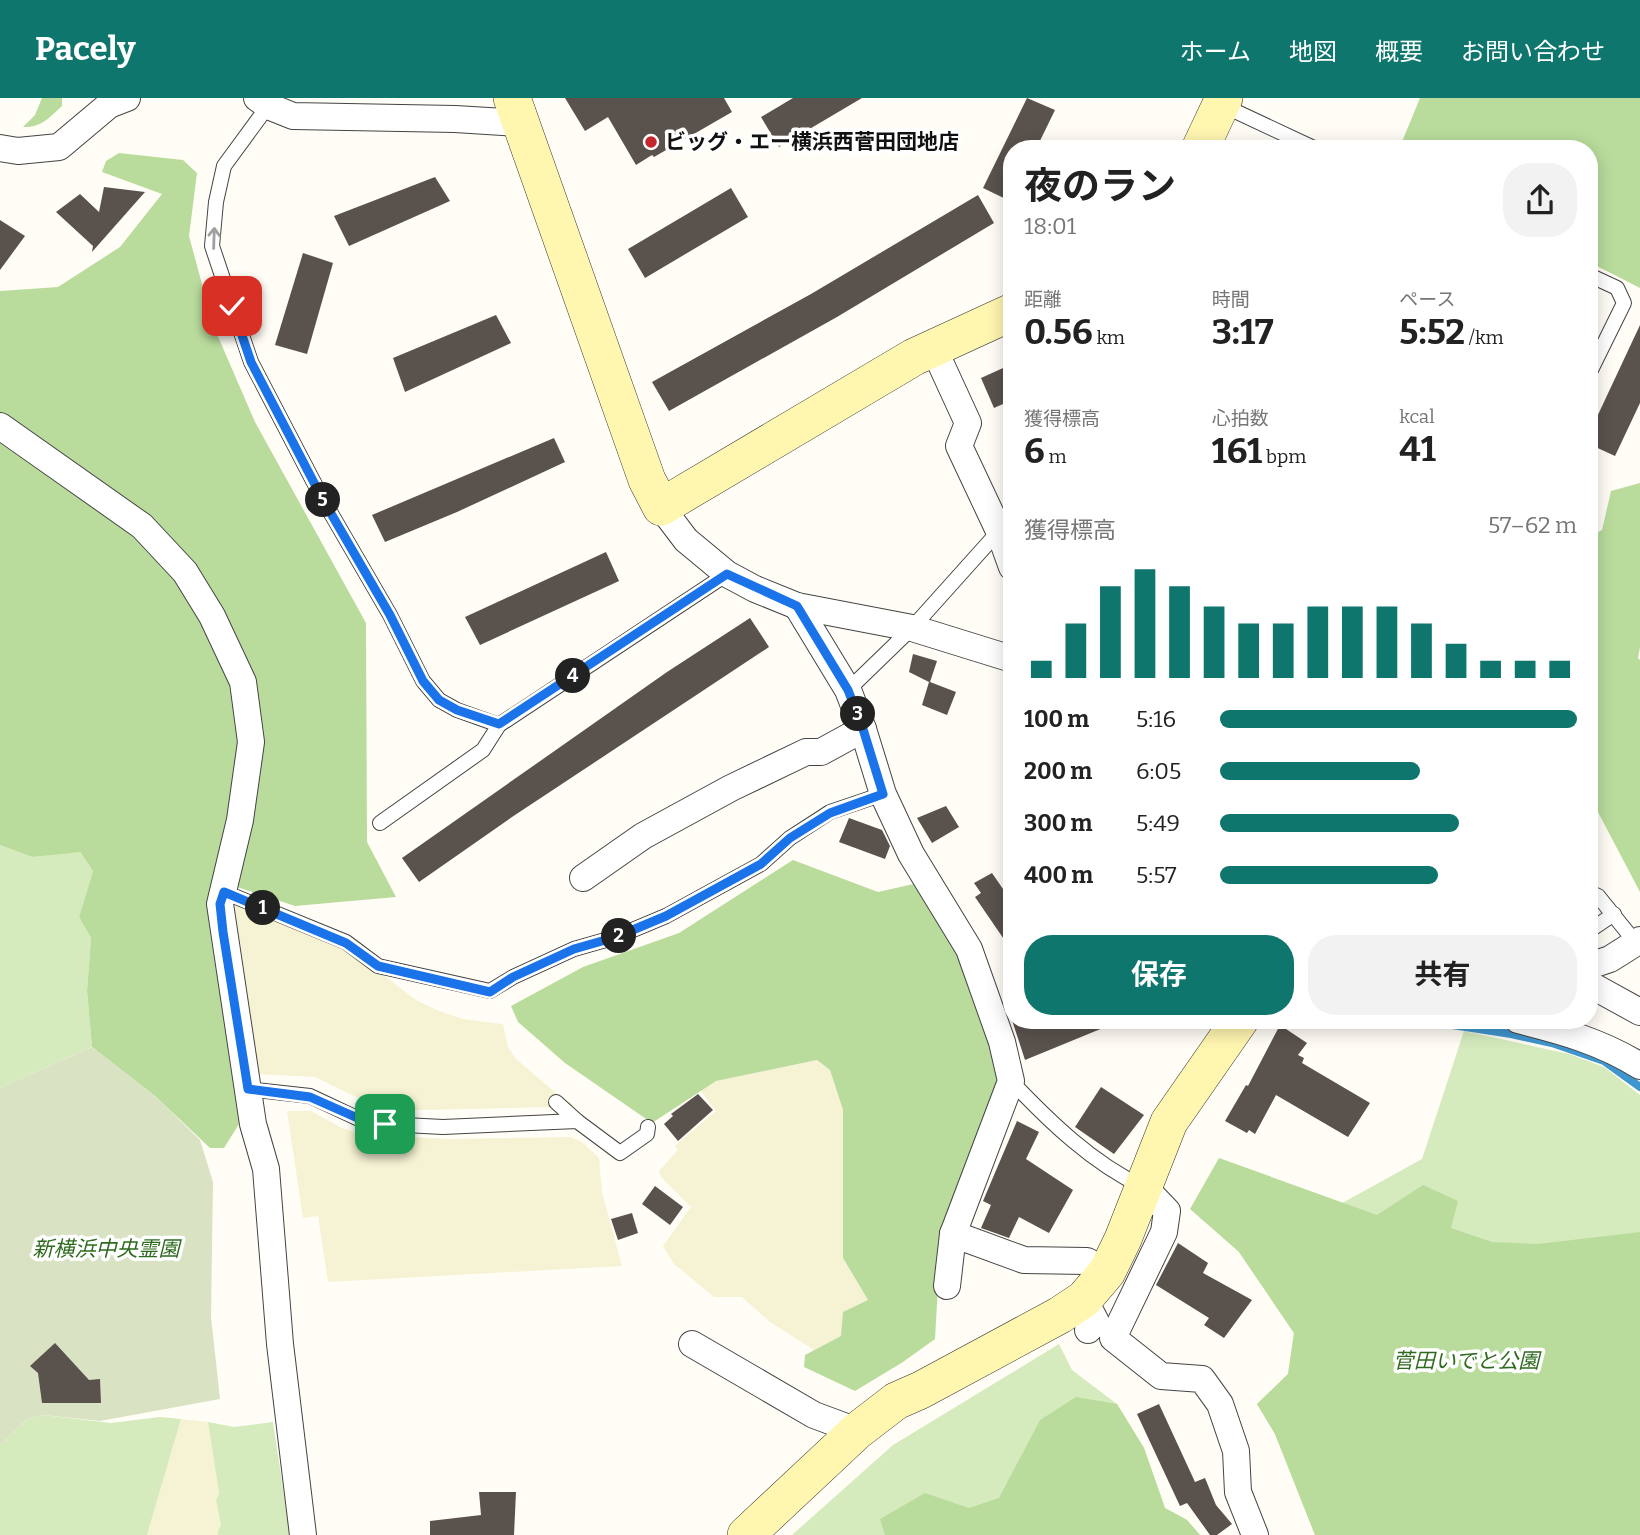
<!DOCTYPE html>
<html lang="ja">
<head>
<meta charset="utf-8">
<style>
  :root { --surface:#fff; --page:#f2f2f2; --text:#222; --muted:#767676; --accent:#0f766e }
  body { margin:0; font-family:Bitter,"Noto Sans JP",serif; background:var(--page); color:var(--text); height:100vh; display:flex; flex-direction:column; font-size:26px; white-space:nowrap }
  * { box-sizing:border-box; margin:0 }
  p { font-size:23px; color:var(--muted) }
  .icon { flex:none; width:38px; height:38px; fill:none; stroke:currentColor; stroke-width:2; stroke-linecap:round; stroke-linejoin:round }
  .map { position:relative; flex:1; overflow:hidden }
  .drawer { position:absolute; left:1003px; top:42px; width:595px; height:889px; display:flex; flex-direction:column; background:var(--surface); border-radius:28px; box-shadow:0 4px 18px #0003 }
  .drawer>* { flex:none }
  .pin { position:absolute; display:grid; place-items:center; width:60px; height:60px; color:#fff; margin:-30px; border-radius:14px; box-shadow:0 4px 10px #0006 }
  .km { position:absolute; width:35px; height:35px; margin:-18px; border-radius:50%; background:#222; color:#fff; font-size:19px; line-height:35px; text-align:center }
  .round { display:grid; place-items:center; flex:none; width:74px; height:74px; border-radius:28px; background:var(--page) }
  .head { display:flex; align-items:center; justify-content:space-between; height:119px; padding:0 21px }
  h1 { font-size:38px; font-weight:700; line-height:52px }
  .stats { display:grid; grid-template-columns:repeat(3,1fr); gap:10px; height:119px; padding:7px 21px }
  .stats div { display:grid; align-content:center }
  .stats b { font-size:35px; font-weight:700 }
  .stats small { font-size:19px; font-weight:400 }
  .stats p { font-size:19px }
  .chart { height:196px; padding:14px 21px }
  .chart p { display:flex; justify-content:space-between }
  .chart svg { width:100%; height:126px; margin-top:7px; stroke:var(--accent); stroke-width:6 }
  .primary-button { display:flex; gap:14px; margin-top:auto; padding:14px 21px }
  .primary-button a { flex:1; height:80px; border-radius:28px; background:var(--accent); color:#fff; font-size:28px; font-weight:700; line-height:80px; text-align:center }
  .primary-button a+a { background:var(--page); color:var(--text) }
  ul { padding:0 21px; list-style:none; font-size:23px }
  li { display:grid; grid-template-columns:112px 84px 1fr; align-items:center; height:52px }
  li i { height:18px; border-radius:9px; background:var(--accent) }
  header { display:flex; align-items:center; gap:42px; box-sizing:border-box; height:98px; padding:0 35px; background:var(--accent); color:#fff }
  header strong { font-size:33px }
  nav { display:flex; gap:38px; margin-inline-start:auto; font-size:24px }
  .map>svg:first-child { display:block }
  .farmland { fill:#f6f3d4 }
  .green { fill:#d5ebbd }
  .forest { fill:#b9dc9c }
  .cemetery { fill:#d9e3c4 }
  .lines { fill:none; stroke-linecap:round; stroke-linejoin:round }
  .stream { stroke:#3f96cf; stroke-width:8 }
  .building { fill:#5a524d }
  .lane-casing { stroke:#444; stroke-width:16 }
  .street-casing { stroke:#444; stroke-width:28 }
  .secondary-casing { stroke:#333; stroke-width:38 }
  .lane { stroke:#fff; stroke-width:14 }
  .street { stroke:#fff; stroke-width:26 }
  .secondary { stroke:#fff6b0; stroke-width:37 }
  .oneway { stroke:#a0a0a0 }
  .route-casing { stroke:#fff; stroke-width:14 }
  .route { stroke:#1a73e8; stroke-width:9 }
  .poi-dot { fill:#c4262e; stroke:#fff; stroke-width:2.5 }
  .labels { text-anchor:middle; stroke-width:7; stroke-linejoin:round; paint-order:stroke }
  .poi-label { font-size:21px; font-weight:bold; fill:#111; stroke:#fff; text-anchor:start }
  .park-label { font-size:21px; font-style:italic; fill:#2f6b1f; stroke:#fff }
</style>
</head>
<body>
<header>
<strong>Pacely</strong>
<nav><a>ホーム</a><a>地図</a><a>概要</a><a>お問い合わせ</a></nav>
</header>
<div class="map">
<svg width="1640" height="1437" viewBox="0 0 1640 1437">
  <rect width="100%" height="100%" fill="#fffdf5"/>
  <g class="farmland">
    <polygon points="234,801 343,846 416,902 439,913 463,921 503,926 508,949 516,961 556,995 574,1007 553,1009 424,1012 385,1009 358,1000 315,979 257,976 234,819"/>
    <polygon points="817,962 830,972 843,1012 843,1160 868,1202 841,1238 814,1252 770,1224 742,1199 714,1199 674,1166 663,1148 691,1109 661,1079 659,1073 678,1052 675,1048 716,1013 700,992 716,983"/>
    <polygon points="287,1013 311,1013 342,1030 358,1035 388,1038 449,1041 571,1039 582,1044 599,1060 602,1094 622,1168 328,1184 318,1118 303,1120"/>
    <polygon points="181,1321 208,1324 219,1397 216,1402 221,1428 218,1432 218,1437 147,1437"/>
  </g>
  <g class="green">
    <polygon points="0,747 32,759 79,753 93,773 79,819 91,840 87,893 92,949 0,990"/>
    <polygon points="1464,933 1569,956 1604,969 1640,997 1640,1437 1315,1437 1275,1336 1257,1306 1288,1276 1294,1235 1239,1154 1326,1114 1422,1061"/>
    <polygon points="1059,1246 1072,1272 1117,1306 1144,1350 1165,1410 1187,1422 1200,1437 792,1437 893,1347"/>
    <polygon points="43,1317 111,1325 160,1319 181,1321 147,1437 0,1437 0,1348 26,1322"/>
    <polygon points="208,1324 234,1329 273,1324 290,1437 218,1437 218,1432 221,1428 216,1402 219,1396"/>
  </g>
  <g class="forest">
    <path d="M42,0H62V8C50,19 41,30 23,29L35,17Z"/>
    <polygon points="1420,0 1640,0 1640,190 1589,164 1589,51 1399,51"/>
    <polygon points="119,55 183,62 197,75 189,138 213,227 255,324 366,525 367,744 396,799 295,808 219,783 244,1018 224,1050 210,1050 155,998 92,949 87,893 91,840 79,819 93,773 80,754 32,759 0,747 0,193 58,189 120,149 162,96 102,74 106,63"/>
    <polygon points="1640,385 1640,549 1638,560 1640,562 1640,794 1589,697 1589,439 1602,432 1611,393"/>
    <polygon points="793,762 878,794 918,785 965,853 1004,990 941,1136 935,1241 903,1264 855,1293 804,1269 805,1257 841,1238 843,1214 868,1202 843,1160 843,1012 830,972 817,962 716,983 652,1025 565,965 518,924 511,908 583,869 679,835"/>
    <polygon points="1219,1060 1377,1117 1423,1087 1458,1103 1451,1130 1492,1144 1538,1146 1640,1134 1640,1437 1315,1437 1275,1336 1257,1306 1288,1276 1294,1235 1239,1154 1190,1111"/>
    <polygon points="1076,1299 1117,1306 1144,1350 1165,1410 1187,1422 1200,1437 885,1437 880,1421 925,1395 969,1410 999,1400 1040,1322"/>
  </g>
  <polygon class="cemetery" points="92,949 155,998 200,1042 213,1084 211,1219 220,1301 100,1323 43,1317 26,1322 0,1348 0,990"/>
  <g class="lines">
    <polyline class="stream" points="1420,922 1511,936 1552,945 1604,963 1640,989"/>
  </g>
  <g class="building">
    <polygon points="565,0 724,0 732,14 654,59 652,57 636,67 608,19 585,33"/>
    <polygon points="793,0 862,0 779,49 761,19"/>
    <polygon points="1027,0 1055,12 1036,51 1012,51 1012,104 983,90"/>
    <polygon points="435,79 450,103 349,148 334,118"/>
    <polygon points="104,89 145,94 92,154 93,148 56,114 80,96 99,114"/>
    <polygon points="731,90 748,119 645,180 628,151"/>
    <polygon points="978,97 994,125 837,219 669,313 652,284 811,196"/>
    <polygon points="0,122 25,138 0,172"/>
    <polygon points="303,155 333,165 307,256 275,247"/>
    <polygon points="496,217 511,245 405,294 393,260"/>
    <polygon points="1640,227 1640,305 1615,358 1589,346 1589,336"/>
    <polygon points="1012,266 1012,302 994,310 981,280"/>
    <polygon points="554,340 565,364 457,414 385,444 372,417"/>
    <polygon points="606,454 619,483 480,547 465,519"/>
    <polygon points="750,520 769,549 512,719 419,784 402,760 667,574"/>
    <polygon points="913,556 937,563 930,584 956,594 947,617 922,607 929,584 909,574"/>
    <polygon points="946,708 959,729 932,745 917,720"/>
    <polygon points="849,720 882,732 890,748 885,761 839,744"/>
    <polygon points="992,775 1012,804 1012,853 975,799 981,795 974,785"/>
    <polygon points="1012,922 1120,922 1120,923 1025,962"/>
    <polygon points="1280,927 1307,945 1298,957 1304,960 1302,965 1370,1005 1348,1039 1276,997 1255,1036 1249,1032 1247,1035 1225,1023 1246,987 1248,988"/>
    <polygon points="1101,989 1144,1017 1114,1056 1075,1029"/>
    <polygon points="698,996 713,1012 678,1043 664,1026 673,1018 671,1016"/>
    <polygon points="1017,1023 1039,1034 1026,1061 1073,1092 1049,1135 1019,1119 1009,1140 981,1130 991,1107 983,1103"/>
    <polygon points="655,1088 683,1109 670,1127 642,1106"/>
    <polygon points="632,1115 638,1135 618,1142 611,1121"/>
    <polygon points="1178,1145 1208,1165 1203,1175 1252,1202 1224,1240 1204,1227 1209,1220 1156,1187"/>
    <polygon points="55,1245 89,1282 100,1281 101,1305 42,1305 38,1275 30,1268"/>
    <polygon points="1159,1306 1195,1384 1205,1380 1216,1407 1232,1426 1217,1437 1210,1437 1187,1405 1180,1408 1137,1316"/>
    <polygon points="479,1394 516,1394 514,1437 430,1437 430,1423 481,1417"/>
  </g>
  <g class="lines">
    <defs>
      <g id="lane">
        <polyline points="1222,7 1316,51"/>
        <polyline points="268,8 224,68 216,104 212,148 251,264 322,400 390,517 423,583 439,602 457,612 499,627"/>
        <polyline points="1589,177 1617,190 1624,205 1589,276"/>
        <polyline points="848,592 912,530 999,433"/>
        <polyline points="380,725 483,652 499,627 727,476"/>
        <polyline points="224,794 346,844 378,868 490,893 513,879 574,851 616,839 666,818 761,766 790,740 830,714 883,696"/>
        <polyline points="1589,794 1598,798 1636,845"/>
        <polyline points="1589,833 1614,816"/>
        <path d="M1011,983C1049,1023 1092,1065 1143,1089"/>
        <polyline points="248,991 310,998 361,1022 385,1026 443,1029 577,1023 620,1055 647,1036 648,1029"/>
        <polyline points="556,1004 577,1023"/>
      </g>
      <g id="street">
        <polyline points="257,0 268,8 293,18 455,21 520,25"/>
        <polyline points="0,50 18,53 59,49 109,7 127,0"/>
        <polyline points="934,251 968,325 959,348 999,433 1012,469"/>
        <polyline points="0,328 142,428 185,474 212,518 243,584 251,644 240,722 220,806 253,1026 266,1071 280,1246 303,1437"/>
        <polyline points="661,409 686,442 727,476 755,491 797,508 912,530 1012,561"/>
        <polyline points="797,508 848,592 863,631 883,696 911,756 969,851 1002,944 1011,983 953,1136 1024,1162 1087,1163 1107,1174"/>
        <polyline points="583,780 643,738 731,690 806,654 821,654 863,631"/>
        <polyline points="1589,868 1610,861 1640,842"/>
        <polyline points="1589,886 1640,914"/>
        <path d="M1518,922C1562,933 1602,944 1640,968"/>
        <polyline points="1144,1089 1167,1113 1164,1134 1113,1240 1161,1278 1202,1281 1220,1306 1236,1353 1238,1394 1255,1437"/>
        <polyline points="947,1188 953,1136"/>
        <polyline points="1084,1201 1096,1224 1088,1232"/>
        <polyline points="692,1246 814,1317 857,1333"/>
      </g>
      <g id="secondary">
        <polyline points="512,0 647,382 661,409 914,259 1012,214"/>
        <polyline points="1200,51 1224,0"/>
        <polyline points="746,1437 857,1333 896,1303 921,1292 1060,1217 1084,1201 1107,1174 1123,1141 1169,1024 1240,922"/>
      </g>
    </defs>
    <use href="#lane" class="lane-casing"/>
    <use href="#street" class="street-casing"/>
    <use href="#secondary" class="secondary-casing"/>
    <use href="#lane" class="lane"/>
    <use href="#street" class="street"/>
    <use href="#secondary" class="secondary"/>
  </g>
  <defs><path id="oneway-shaft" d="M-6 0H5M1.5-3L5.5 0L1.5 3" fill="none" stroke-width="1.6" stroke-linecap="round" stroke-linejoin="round" transform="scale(1.75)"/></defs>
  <use class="oneway" href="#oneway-shaft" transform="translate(214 140) rotate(-88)"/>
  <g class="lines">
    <defs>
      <polyline id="route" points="232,208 251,264 322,400 390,517 423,583 439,602 457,612 499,626 727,476 797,508 848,592 863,631 883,696 830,715 790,740 761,766 666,818 616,839 574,851 513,879 490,894 378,868 346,845 224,794 220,806 223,834 248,991 310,999 362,1022 385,1026"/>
    </defs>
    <use href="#route" class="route-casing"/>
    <use href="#route" class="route"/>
  </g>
  <circle class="poi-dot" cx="651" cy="44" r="7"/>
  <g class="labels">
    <g class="poi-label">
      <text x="665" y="51">ビッグ・エー横浜西菅田団地店</text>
    </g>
    <g class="park-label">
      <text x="106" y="1158">新横浜中央霊園</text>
      <text x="1466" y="1270">菅田いでと公園</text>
    </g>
  </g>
</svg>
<div class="pin" style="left:385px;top:1026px;background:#1e9e55"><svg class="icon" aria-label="arrive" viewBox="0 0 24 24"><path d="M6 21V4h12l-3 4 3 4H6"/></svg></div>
<div class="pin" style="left:232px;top:208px;background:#d93025"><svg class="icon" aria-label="check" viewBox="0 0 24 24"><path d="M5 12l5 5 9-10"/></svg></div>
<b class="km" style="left:263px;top:810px">1</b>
<b class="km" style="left:619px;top:838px">2</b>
<b class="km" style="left:858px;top:616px">3</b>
<b class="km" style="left:573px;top:578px">4</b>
<b class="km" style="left:323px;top:402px">5</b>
<section class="drawer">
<div class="head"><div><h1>夜のラン</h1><p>18:01</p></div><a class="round"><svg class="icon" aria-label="share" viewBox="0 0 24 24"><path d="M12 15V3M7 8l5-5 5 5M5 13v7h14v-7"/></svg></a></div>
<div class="stats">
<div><p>距離</p><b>0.56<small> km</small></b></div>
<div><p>時間</p><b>3:17</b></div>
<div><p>ペース</p><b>5:52<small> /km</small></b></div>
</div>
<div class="stats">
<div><p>獲得標高</p><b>6<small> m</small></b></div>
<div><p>心拍数</p><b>161<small> bpm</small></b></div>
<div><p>kcal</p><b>41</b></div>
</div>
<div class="chart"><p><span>獲得標高</span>57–62 m</p>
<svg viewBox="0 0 160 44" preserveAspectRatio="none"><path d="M5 44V38M15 44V25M25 44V12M35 44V6M45 44V12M55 44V19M65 44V25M75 44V25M85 44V19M95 44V19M105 44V19M115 44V25M125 44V32M135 44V38M145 44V38M155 44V38"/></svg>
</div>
<ul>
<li><b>100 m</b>5:16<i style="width:100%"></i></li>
<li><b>200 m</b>6:05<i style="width:56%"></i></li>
<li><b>300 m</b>5:49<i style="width:67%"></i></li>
<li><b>400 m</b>5:57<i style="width:61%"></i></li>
</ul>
<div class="primary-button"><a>保存</a><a>共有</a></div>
</section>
</div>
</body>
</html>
